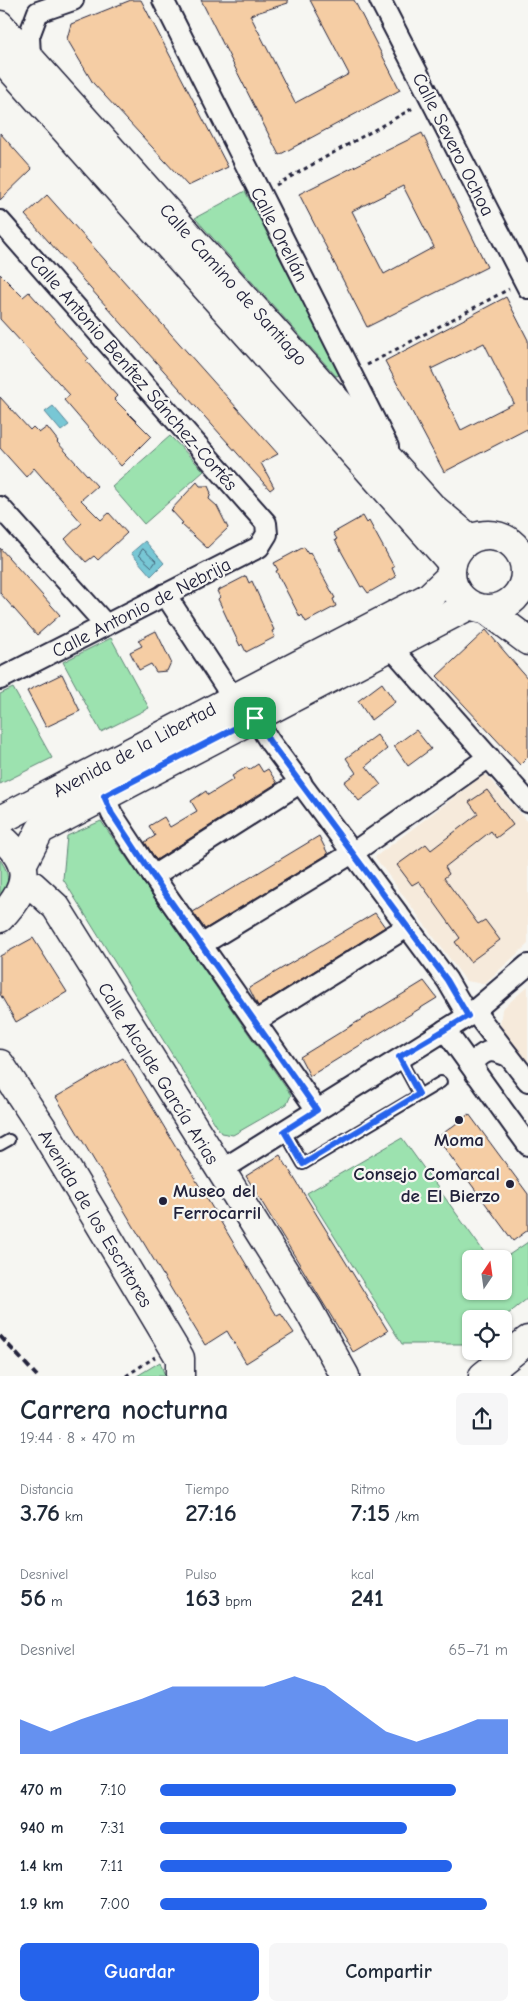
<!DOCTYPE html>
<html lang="es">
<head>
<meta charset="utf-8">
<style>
  :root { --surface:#fff; --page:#f6f6f7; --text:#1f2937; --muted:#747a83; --accent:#2563eb }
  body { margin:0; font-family:"Comic Neue",sans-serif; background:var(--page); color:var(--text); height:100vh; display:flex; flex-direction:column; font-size:19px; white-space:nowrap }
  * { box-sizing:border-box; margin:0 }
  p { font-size:16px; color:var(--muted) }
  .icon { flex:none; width:28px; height:28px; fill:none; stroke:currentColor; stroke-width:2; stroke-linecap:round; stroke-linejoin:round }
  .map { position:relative; height:1376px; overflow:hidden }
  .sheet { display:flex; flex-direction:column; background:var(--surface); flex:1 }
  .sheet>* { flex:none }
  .needle { width:32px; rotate:13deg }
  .tools { position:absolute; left:462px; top:1250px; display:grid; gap:10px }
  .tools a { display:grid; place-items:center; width:50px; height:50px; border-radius:8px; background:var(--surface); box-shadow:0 1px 4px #0004; font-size:25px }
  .pin { position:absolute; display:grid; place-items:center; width:42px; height:42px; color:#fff; margin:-21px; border-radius:10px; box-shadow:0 2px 8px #0006 }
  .round { display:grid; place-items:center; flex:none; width:52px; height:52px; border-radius:8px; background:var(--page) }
  .overview { display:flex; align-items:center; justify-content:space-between; height:85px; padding:0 20px }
  h1 { font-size:28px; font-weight:600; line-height:38px }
  .figures { display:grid; grid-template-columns:repeat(3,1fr); gap:8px; height:85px; padding:5px 20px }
  .figures div { display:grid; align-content:center }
  .figures b { font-size:25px; font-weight:600 }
  .figures small { font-size:14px; font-weight:400 }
  .figures p { font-size:14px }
  .chart { height:140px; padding:10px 20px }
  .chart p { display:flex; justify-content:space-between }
  .chart svg { width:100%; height:90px; margin-top:5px; fill:var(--accent); opacity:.7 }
  .primary-button { display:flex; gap:10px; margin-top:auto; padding:10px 20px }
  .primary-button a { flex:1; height:58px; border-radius:8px; background:var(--accent); color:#fff; font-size:20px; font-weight:600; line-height:58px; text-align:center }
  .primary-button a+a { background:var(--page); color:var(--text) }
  ul { padding:0 20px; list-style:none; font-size:16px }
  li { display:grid; grid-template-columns:80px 60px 1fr; align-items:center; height:38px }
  li i { height:12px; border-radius:6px; background:var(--accent) }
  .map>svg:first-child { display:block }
  .built { fill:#f6eadb }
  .green { fill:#9ce2af; stroke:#5f8275 }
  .water { fill:#78c7d5; stroke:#568597 }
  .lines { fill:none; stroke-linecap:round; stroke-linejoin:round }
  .shore { stroke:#446479; stroke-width:1 }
  .building { fill:#f5cda4; stroke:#22223b; fill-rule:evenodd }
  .lane-casing { stroke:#22223b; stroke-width:14 }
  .street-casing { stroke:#22223b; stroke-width:24 }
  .secondary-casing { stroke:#22223b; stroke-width:31 }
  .path { stroke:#22223b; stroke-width:3; stroke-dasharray:4 4; stroke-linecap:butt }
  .lane { stroke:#f6f6f2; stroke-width:10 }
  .street { stroke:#f6f6f2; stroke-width:20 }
  .secondary { stroke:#f6f6f2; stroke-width:28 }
  .rail { stroke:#22223b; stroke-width:4; stroke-dasharray:8 4; stroke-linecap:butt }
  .route-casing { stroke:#fff; stroke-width:10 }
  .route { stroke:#2563eb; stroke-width:6 }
  .poi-dot { fill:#22223b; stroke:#f6f6f2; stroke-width:2 }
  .labels { text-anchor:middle; stroke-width:4.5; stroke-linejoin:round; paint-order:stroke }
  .street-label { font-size:19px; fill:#22223b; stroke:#f6f6f2 }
  .poi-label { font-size:19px; font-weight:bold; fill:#22223b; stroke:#f6f6f2 }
</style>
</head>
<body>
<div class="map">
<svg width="528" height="1376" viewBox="0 0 528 1376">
  <rect width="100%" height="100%" fill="#f6f6f2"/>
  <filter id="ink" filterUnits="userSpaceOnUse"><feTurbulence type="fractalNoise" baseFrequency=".02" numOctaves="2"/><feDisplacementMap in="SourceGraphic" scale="10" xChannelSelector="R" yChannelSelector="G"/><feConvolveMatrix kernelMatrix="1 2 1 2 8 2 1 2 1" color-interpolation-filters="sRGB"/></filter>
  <g filter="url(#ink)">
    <g class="built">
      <polygon points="485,774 528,822 528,944 484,984 466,981 375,857"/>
      <polygon points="528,986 528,1063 500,1025 502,1009"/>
    </g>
    <g class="green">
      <polygon points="245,191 341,375 336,376 195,218"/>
      <polygon points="170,436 204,471 144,524 112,487"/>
      <polygon points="111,638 149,708 101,732 63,662"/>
      <polygon points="13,688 52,758 0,784 0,694"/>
      <polygon points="101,821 291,1095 287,1104 233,1135 221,1133 63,879 67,836"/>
      <path d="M0,860C11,874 9,886 0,900Z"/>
      <polygon points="402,1138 489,1259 471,1259 471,1291 504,1291 503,1259 528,1242 528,1298 502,1319 471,1319 471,1344 402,1344 307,1193"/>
      <polygon points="160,1362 165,1376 137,1376"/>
    </g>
    <g class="water">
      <polygon points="53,406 69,425 61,431 45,412"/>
      <polygon points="145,541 164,563 151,576 131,553"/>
    </g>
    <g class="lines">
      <polygon class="shore" points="143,549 156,561 152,567 139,555"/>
    </g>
    <g class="building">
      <polygon points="131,0 141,0 228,167 188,186 93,83 67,39 71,24"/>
      <polygon points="201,0 288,0 288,3 250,15 295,103 349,74 310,0 354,0 400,90 279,155"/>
      <polygon points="0,133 32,169 0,200"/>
      <path d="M422,133L487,267L367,327L299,194ZM403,186L434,247L384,274L352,211Z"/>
      <polygon points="47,195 278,454 261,463 274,487 270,490 25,215"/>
      <polygon points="0,274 23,297 29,292 89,359 86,361 117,396 114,399 151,436 121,466 64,400 70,395 0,319"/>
      <path d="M506,297L528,340V432L527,429L444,472L385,361ZM484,343L514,403L461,430L431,369Z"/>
      <polygon points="0,397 30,430 33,427 39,433 47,427 58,441 57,442 97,486 81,500 101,520 109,513 127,533 98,560 94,556 86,562 65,539 82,523 34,468 26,477 0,448"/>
      <polygon points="197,482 200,486 208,486 211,493 209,499 217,506 228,528 207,548 181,524 183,523 171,510"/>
      <polygon points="363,516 367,523 369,521 394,567 392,568 396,577 368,593 363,586 361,587 335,540 337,539 333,533"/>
      <polygon points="304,547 308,554 310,552 335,598 333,599 336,606 306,622 302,615 300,617 276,571 278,570 274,563"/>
      <polygon points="0,548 60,615 37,635 0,593"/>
      <polygon points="246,576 249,583 252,581 274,630 272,631 275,637 246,652 242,644 240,646 218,599 220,597 217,591"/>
      <polygon points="486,630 528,679 528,757 520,765 437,676"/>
      <polygon points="156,631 171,662 167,671 156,672 151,664 139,670 130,652 142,646 138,640"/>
      <polygon points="62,674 80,711 46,727 27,691"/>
      <polygon points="382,683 395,702 371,720 358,701"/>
      <polygon points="416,730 431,749 408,766 394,746"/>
      <polygon points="377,735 387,749 366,766 381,785 359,801 344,782 356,773 346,758"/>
      <polygon points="258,764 263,772 268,769 277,783 156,860 145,842 155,836 149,826 164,817 170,827 197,811 191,801 206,791 208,795 234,779 232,776 240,771 247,767 249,770"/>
      <polygon points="487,790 513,825 496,838 491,831 445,867 449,874 444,878 478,924 485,920 500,940 470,962 455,942 460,938 419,881 412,885 397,865 426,844 431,850 478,814 469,802"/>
      <polygon points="319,836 328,854 205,929 193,912"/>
      <polygon points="375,913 385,927 258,1006 249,988"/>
      <polygon points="33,938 67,992 16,1022 0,994 0,956"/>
      <polygon points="424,981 437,998 310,1076 300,1057"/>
      <polygon points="123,1058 277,1316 281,1314 294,1333 246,1363 227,1331 205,1345 56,1097"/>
      <polygon points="469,1114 528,1194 528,1230 513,1241 437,1138"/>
      <polygon points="280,1155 388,1331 353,1352 246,1176"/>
    </g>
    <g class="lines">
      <defs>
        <g id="lane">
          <polyline points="399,1057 419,1094"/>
          <polyline points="284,1131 303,1164 441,1082"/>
          <polyline points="0,1145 9,1140"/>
        </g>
        <g id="street">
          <polyline points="163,0 388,447"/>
          <polyline points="380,0 528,288"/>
          <polyline points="30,56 29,36 38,12 73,0"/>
          <polyline points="0,221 266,523 267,534 259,547 0,679"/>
          <polyline points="0,507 106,625"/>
          <polyline points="165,594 233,698"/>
          <polyline points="390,646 528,802"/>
          <polyline points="255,718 270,742 447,980 468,1016"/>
          <polyline points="104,796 112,814 153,876 317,1110"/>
          <polyline points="153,876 301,782"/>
          <polyline points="201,945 354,852 489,757"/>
          <polyline points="474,1011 528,1081"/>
          <polyline points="256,1021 407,927"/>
          <polyline points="445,1030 528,1145"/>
          <path d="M476,1074L475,1061C487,1048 493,1050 508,1056"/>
          <polyline points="220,1171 468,1016 528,965"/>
        </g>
        <g id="secondary">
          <polyline points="0,25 432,507 470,539"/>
          <polyline points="0,57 452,563"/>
          <circle cx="488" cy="572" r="37"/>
          <polyline points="487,610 528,641"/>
          <polyline points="0,820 429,597 451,576"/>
          <path d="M0,837C34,864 29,888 0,918"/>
          <polyline points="23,863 40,830 470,605"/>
          <polyline points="24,883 32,885 56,907 309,1311 345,1376"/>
          <polyline points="0,1064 43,1129 180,1358 180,1376"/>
          <polyline points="483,1376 528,1340"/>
        </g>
      </defs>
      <use href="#lane" class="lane-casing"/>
      <use href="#street" class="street-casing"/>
      <use href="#secondary" class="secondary-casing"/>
      <g class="path">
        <polyline points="276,185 415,107"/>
        <polyline points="367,365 509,289"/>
        <polyline points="126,1376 155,1357"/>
      </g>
      <use href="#lane" class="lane"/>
      <use href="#street" class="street"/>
      <use href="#secondary" class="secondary"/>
      <polyline class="rail" points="0,1336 37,1376"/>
    </g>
  </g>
  <g class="lines" filter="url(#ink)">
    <defs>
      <polygon id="route" points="255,718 270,742 447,980 468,1016 399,1057 419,1094 303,1164 284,1131 317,1110 153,876 112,814 104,796"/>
    </defs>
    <use href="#route" class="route-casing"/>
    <use href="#route" class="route"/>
  </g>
  <g class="poi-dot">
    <circle cx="459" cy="1120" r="5"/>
    <circle cx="510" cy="1184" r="5"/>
    <circle cx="163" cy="1201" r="5"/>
  </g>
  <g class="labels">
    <g class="street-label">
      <text transform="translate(454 144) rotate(63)" y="7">Calle Severo Ochoa</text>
      <text transform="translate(280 234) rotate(63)" y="7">Calle Orellán</text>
      <text transform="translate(234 284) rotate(48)" y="7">Calle Camino de Santiago</text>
      <text transform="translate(134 372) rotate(49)" y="7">Calle Antonio Benítez Sánchez-Cortés</text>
      <text transform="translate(141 607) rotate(-27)" y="7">Calle Antonio de Nebrija</text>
      <text transform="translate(134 749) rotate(-28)" y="7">Avenida de la Libertad</text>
      <text transform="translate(159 1073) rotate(58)" y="7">Calle Alcalde García Arias</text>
      <text transform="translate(96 1218) rotate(59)" y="7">Avenida de los Escritores</text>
    </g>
    <g class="poi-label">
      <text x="459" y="1146">Moma</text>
      <text x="500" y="1180" text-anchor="end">Consejo Comarcal<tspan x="500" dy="22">de El Bierzo</tspan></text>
      <text x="173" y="1197" text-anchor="start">Museo del<tspan x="173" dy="22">Ferrocarril</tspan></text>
    </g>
  </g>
</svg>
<div class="tools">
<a><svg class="needle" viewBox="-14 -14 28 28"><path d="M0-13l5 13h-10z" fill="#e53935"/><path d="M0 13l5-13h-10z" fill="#747a83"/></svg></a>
<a><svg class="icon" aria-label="locate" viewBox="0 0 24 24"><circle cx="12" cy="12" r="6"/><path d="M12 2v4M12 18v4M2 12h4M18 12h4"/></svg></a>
</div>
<div class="pin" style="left:255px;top:718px;background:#1e9e55"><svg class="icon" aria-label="arrive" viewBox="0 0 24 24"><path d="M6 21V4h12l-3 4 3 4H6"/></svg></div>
</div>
<section class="sheet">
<div class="overview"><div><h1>Carrera nocturna</h1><p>19:44 · 8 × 470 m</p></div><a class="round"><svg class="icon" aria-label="share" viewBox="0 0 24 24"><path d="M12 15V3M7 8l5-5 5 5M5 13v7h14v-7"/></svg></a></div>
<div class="figures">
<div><p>Distancia</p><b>3.76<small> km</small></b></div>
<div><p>Tiempo</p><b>27:16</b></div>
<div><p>Ritmo</p><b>7:15<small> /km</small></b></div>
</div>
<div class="figures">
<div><p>Desnivel</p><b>56<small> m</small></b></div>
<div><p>Pulso</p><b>163<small> bpm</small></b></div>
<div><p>kcal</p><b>241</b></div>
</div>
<div class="chart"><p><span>Desnivel</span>65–71 m</p>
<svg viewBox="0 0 160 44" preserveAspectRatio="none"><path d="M0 44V27L10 33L20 27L30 22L40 17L50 11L60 11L70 11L80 11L90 6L100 11L110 22L120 33L130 38L140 33L150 27L160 27V44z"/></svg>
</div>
<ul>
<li><b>470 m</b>7:10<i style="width:85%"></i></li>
<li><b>940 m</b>7:31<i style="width:71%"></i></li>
<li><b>1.4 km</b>7:11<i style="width:84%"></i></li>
<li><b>1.9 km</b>7:00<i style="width:94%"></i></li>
</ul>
<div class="primary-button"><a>Guardar</a><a>Compartir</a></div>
</section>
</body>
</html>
